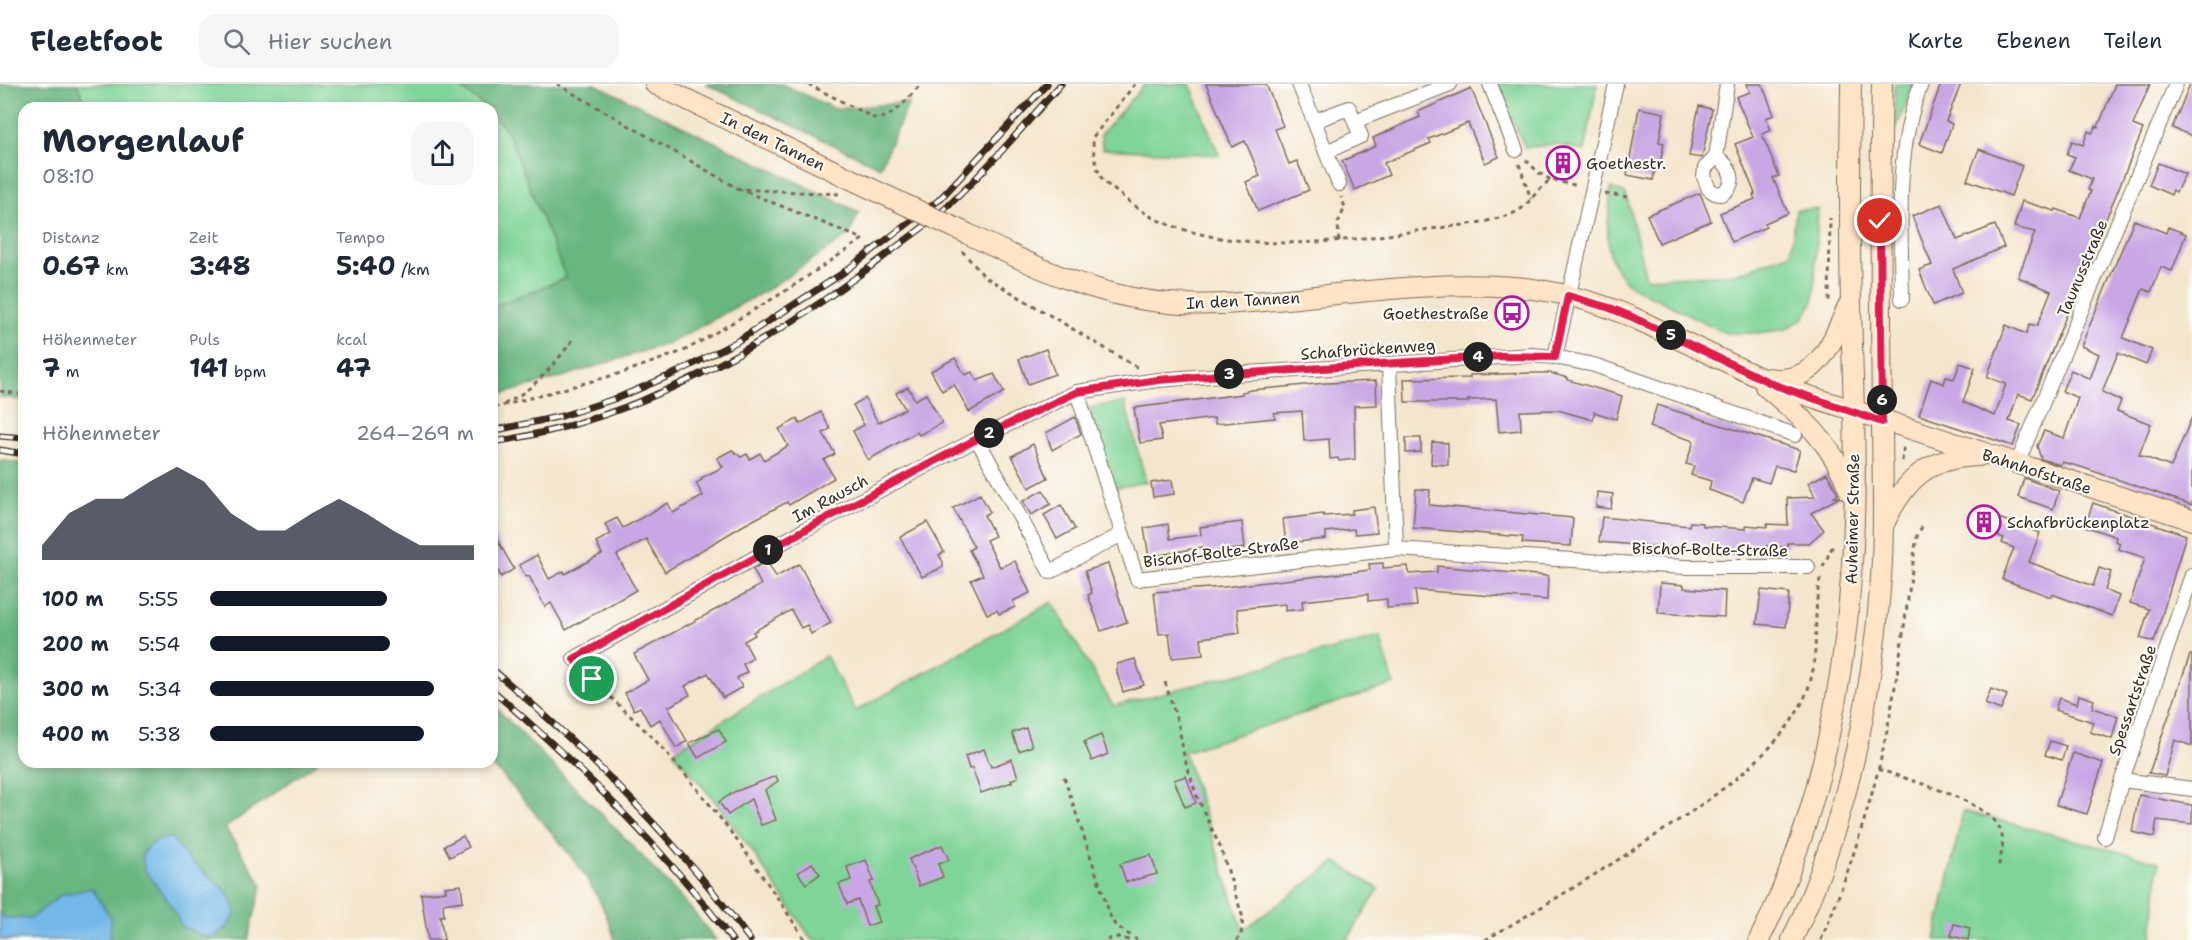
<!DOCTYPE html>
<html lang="de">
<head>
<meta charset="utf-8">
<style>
  :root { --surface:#fff; --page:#f6f6f7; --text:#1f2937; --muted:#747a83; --line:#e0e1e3; --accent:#111827 }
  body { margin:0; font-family:"Shantell Sans",sans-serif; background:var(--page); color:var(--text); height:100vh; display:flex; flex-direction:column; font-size:22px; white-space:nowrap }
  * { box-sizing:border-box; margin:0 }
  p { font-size:20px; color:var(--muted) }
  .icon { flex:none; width:33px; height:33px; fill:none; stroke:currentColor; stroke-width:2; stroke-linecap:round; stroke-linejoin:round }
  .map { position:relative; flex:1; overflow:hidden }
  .sheet { position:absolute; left:18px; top:18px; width:480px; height:666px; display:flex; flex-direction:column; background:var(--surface); border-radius:18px; box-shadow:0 3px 9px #0003 }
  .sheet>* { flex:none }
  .pin { position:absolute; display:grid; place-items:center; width:51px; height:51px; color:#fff; margin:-26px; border:3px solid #fff; border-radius:50%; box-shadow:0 2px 6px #0007 }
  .km { position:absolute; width:30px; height:30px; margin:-15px; border-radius:50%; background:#222; color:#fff; font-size:16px; line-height:30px; text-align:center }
  .round { display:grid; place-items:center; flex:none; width:63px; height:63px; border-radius:18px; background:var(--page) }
  .head { display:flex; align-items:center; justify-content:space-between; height:102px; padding:0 24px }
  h1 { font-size:33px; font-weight:700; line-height:45px }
  .figures { display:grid; grid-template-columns:repeat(3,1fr); gap:9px; height:102px; padding:6px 24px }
  .figures div { display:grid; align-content:center }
  .figures b { font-size:26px; font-weight:700 }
  .figures small { font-size:16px; font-weight:400 }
  .figures p { font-size:16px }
  .chart { height:168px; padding:12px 24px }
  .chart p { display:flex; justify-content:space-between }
  .chart svg { width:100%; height:108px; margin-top:6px; fill:var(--accent); opacity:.7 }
  ul { padding:0 24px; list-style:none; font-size:20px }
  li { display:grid; grid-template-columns:96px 72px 1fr; align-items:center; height:45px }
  li i { height:15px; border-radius:8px; background:var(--accent) }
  header { display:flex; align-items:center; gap:36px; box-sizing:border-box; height:84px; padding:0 30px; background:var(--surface); border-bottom:2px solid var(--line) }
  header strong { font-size:28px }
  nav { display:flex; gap:33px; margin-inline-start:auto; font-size:21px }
  .search { width:420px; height:54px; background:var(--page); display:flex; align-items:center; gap:15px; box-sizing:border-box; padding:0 21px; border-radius:18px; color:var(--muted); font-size:22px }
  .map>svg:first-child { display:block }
  .green { fill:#7fd498; stroke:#5d7f5b; stroke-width:1.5 }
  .forest { fill:#67b680; stroke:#51704f; stroke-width:1.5 }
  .water { fill:#72b8e9; stroke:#567184; stroke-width:1.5 }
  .building { fill:#c9a7e5 }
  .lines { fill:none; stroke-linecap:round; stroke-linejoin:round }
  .street-casing { stroke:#7c6c5b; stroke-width:16 }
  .secondary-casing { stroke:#7c6c5b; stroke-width:22 }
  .path { stroke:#7c6c5b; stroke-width:3; stroke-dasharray:4.5 4.5; stroke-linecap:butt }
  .street { stroke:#fff; stroke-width:14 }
  .secondary { stroke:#ffe4c6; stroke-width:20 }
  .rail-casing { stroke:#3b2a1e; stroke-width:7 }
  .rail { stroke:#fdfcf7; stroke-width:4.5; stroke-dasharray:14; stroke-linecap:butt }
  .secondary-bridge-casing { stroke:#7c6c5b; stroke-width:22; stroke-linecap:butt }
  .secondary-bridge { stroke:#ffe4c6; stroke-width:20 }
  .route-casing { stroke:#fff; stroke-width:12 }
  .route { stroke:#e11d48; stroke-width:8 }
  .labels { text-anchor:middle; stroke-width:4.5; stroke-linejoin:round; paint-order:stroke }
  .street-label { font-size:16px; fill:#3b2a1e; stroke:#fdfcf7 }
  .poi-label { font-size:16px; fill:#3b2a1e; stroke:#fdfcf7; text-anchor:start }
</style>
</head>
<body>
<header>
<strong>Fleetfoot</strong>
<div class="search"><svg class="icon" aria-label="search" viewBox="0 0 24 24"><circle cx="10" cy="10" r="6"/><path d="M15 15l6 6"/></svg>Hier suchen</div>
<nav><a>Karte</a><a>Ebenen</a><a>Teilen</a></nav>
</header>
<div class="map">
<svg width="2192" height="856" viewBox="0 0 2192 856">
  <rect width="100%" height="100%" fill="#fdfcf7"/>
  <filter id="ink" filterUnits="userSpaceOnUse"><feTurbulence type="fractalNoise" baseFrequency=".0167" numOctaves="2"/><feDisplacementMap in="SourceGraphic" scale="12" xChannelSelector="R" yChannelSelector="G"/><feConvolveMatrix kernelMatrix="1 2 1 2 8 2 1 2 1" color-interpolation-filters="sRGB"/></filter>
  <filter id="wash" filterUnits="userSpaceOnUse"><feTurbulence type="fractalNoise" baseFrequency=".008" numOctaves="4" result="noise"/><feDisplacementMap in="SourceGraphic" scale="24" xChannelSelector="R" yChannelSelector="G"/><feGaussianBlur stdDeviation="1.35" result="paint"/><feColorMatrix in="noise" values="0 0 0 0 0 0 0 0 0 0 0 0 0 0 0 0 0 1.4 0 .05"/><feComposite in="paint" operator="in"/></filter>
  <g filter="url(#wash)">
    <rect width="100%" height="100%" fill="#f4e6cd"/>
    <g class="green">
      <polygon points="77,0 455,0 477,16 485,24 87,24"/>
      <polygon points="1145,0 1190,0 1219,71 1102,65 1101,50"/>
      <polygon points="1497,0 1597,0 1585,67 1555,60 1525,64"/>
      <polygon points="1894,0 1913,0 1896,46"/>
      <polygon points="492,31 507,47 566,194 492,223"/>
      <path d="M1611,104L1626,110L1646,194L1736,190L1791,169L1796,126L1818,125L1814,215L1804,234L1786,245L1757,249H1726L1631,202C1598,174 1609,143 1611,104Z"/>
      <polygon points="1125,318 1146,398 1114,404 1088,324"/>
      <polygon points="1052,518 1113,622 1380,553 1394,600 1184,668 1243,846 1336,778 1379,805 1347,856 812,856 752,767 714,716 673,668 826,572 856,627"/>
      <polygon points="1963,727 2159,778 2152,856 1935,856"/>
    </g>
    <g class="forest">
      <polygon points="0,0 77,0 87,24 24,24 24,316 0,313"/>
      <polygon points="455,0 595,0 859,128 849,151 765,207 672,258 562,293 492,313 492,223 566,194 507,47 492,31 492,24 485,24 477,16"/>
      <polygon points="706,0 782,0 835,25 909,18 880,83"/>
      <polygon points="0,376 24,380 24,678 318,678 225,744 262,801 248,856 0,856"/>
      <path d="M492,620L619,748L687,820L716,856H615C597,791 545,742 502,691L488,678H492Z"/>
    </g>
    <g class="water">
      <path d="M171,753C177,760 183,769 189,776C207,792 230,802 236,829L226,845L211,854L197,850L181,841L172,823L144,785L142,771C150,758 156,756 171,753Z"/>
      <polygon points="92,804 111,834 110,856 0,856 0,829 5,834 31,834 61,811"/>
    </g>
    <g id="blocks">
      <g class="building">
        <polygon points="1206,0 1266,0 1283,42 1275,45 1289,80 1297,77 1309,106 1258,127 1246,98 1260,92 1250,68 1245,57 1232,63"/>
        <polygon points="1747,0 1762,0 1774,31 1766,34 1771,46 1762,50 1779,92 1773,94 1788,129 1765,139 1766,143 1732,158 1720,129 1755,115 1753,111 1755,110 1735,60 1753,53 1736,13 1750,8"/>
        <polygon points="1941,0 1961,0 1946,37 1952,40 1942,69 1919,60"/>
        <polygon points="2115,0 2150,0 2133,41 2143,45 2032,315 2018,310 2009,337 2021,341 2013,362 1919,331 1931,295 1944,300 1946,293 1954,295 1960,279 1975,284 1963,318 1995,332 2006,300 1987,293 2006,241 2026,250 2030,240 2037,242 2051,207 2018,193 2035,148 2014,143 2022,117 2055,127 2056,125 2080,134 2091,107 2088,106 2092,95 2069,86 2075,73 2067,70 2072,57 2083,61 2088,47 2092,49 2096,42 2098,43"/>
        <polygon points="2190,0 2192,0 2192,52 2172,44"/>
        <polygon points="1471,4 1499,73 1485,79 1468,39 1429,55 1431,59 1384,79 1389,91 1355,106 1342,77 1376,62 1373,54 1420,33 1418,28"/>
        <polygon points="1699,22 1712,25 1702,74 1689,72"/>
        <polygon points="1639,24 1664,29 1659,58 1664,59 1659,86 1655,85 1653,96 1627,91"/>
        <polygon points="1979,65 2022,82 2011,112 1967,96"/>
        <polygon points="2158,79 2185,90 2176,108 2173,106 2171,111 2149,101"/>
        <polygon points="1700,109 1711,137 1659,159 1647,131"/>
        <polygon points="1942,120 1957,156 1995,141 2004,163 1953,185 1962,209 1933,221 1919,186 1932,181 1912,132"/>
        <polygon points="2134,136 2166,149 2168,143 2186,150 2172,187 2161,183 2151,208 2143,205 2123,254 2152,266 2146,281 2118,269 2102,308 2121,317 2117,327 2151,340 2139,371 2171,383 2192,333 2192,421 2081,383 2062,378 2060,381 2041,375 2037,362 2044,347 2064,354 2078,314 2062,307 2071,286 2090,295 2099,270 2081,262"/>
        <polygon points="1046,265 1055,290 1028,300 1019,275"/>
        <polygon points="955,274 965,291 972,288 977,297 994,290 1004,308 969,328 954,300 942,307 931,287"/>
        <polygon points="1534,289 1550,289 1568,294 1568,296 1622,312 1616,335 1594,328 1593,336 1558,326 1520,327 1521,346 1499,348 1496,315 1468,316 1469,318 1405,318 1404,295 1470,294 1470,291"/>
        <polygon points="1376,297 1377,321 1354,322 1355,375 1339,377 1338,374 1330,375 1329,355 1304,357 1302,327 1274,329 1275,334 1215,340 1214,334 1159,341 1162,356 1140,359 1134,324 1242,310 1242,308 1251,306 1326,299"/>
        <polygon points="908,303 915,316 926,310 942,339 919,351 917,348 868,376 853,347 864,341 853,321 865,314 878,339 905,325 896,309"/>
        <polygon points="1657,321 1800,366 1794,386 1775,382 1769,399 1752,394 1743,418 1709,406 1711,397 1691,391 1694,382 1686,380 1694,357 1650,343"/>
        <polygon points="821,328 830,345 823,349 835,370 824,376 834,394 789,421 787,418 744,441 665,488 646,455 617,471 636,506 566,546 551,519 545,523 529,492 526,493 519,481 537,471 549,495 564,487 565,490 602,470 596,458 611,450 605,440 617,434 623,444 668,419 673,429 703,412 696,399 702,396 701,394 723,383 717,374 732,366 741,373 747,370 750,375 760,369 764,376 788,362 779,345 797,335 800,340"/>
        <polygon points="1075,333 1081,350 1052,366 1046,349"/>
        <polygon points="1406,354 1421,354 1421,368 1406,369"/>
        <polygon points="1432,358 1448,359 1448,381 1431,380"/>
        <polygon points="1033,360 1048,394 1029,404 1012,372"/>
        <polygon points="1827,389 1838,410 1834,413 1840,413 1811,429 1824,446 1809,459 1787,459 1787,463 1766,462 1765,471 1599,458 1602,433 1689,442 1690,438 1703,439 1703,442 1746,445 1746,441 1767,443 1767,440 1788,441 1787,414 1815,413 1808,399"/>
        <polygon points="2024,394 2059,407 2053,425 2018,413"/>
        <polygon points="1172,396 1174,410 1153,413 1151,399"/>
        <polygon points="1416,405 1430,406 1429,421 1573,434 1571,462 1522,459 1523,453 1413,444"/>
        <polygon points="1043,406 1051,420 1031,431 1023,417"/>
        <polygon points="1597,408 1613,410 1611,425 1596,423"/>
        <polygon points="980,410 990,428 984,431 995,452 986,456 1000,483 1015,477 1030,509 1013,517 1015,523 999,530 997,526 987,530 971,496 983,491 969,466 974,463 953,424"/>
        <polygon points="2093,419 2186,451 2154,558 2140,554 2149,525 2130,519 2145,474 2118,465 2120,459 2115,457 2116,453 2085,442"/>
        <polygon points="1061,421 1075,445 1057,455 1044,431"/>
        <polygon points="1374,423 1377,448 1355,450 1354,445 1326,448 1326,455 1286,459 1283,435 1323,430 1324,432 1352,430 1352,426"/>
        <polygon points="1982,428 2040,449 2029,478 2093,502 2099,484 2111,488 2105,506 2119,512 2112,532 2052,510 2051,513 2002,495 2014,464 2002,459 2004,454 1976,444"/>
        <polygon points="927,438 944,468 939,471 943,478 943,483 922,493 900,453"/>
        <polygon points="1242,438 1245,464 1204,469 1203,463 1149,473 1144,444 1168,440 1170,455 1201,451 1200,443"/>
        <polygon points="492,447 514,485 501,493 497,485 492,488"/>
        <polygon points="767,477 776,493 799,480 831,539 811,550 807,541 801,544 791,526 753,548 755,551 744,557 753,574 743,580 747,588 737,594 742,603 723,614 708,589 685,602 690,611 668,623 687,657 676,664 660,635 650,641 640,623 634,626 625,609 648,596 634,570 761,501 753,485"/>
        <polygon points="1383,479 1383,484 1408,482 1409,490 1437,488 1437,482 1548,492 1547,516 1415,506 1417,522 1387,524 1387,515 1368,517 1368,510 1302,517 1303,525 1285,527 1285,520 1237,525 1240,549 1201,554 1203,571 1172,574 1169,549 1159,550 1154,508 1224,503 1370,486 1369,480"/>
        <polygon points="1108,480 1127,538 1101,547 1088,511 1092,509 1085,487"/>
        <polygon points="1660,499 1684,501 1684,504 1725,507 1724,533 1658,529"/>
        <polygon points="1761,506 1789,509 1786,543 1757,540"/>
        <polygon points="2190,571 2192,571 2192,662 2175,656 2165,692 2149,689"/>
        <polygon points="1135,575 1144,601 1123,608 1117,589 1117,580"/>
        <polygon points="1991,605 2007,611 2001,626 1985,620"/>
        <polygon points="2079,611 2094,616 2092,624 2118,632 2112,655 2090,648 2093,638 2055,626 2059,614 2077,620"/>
        <polygon points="1026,644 1032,662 1019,667 1012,649"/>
        <polygon points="719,645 726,658 698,674 689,659"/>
        <polygon points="1101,651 1108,670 1092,677 1084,658"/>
        <polygon points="2050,657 2066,662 2062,676 2045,671"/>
        <polygon points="984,665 991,683 1012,675 1018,693 1011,696 1012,698 981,709 972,684 969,685 965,672"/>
        <polygon points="2073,669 2103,679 2087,730 2056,721"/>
        <polygon points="776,692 778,697 765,706 776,736 761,741 751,715 728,731 719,718 734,708"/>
        <polygon points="1186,692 1196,719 1185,723 1174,696"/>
        <polygon points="2139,711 2192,721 2192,740 2157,736 2154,753 2132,748"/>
        <polygon points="463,752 469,763 450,773 444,762"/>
        <polygon points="942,761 949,776 938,780 943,793 919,802 909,775"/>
        <polygon points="1151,771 1157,790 1126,798 1120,780"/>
        <polygon points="866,776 874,797 870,798 878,821 873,822 879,838 867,842 858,816 847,820 839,800 851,796 847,783"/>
        <polygon points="812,779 820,790 806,800 798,789"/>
        <polygon points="461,801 463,817 443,820 444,832 440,832 444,856 428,856 421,810 446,807 445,803"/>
        <polygon points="1954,840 1970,844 1968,856 1951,852"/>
      </g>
    </g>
  </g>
  <g filter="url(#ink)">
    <use href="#blocks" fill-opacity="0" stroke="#7c6c5b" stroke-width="1.5"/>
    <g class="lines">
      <defs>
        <g id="street">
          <polyline points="1299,0 1314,37"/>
          <polyline points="1490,0 1516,66"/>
          <polygon points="1349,24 1361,52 1326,68 1314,37"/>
          <polyline points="1355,37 1450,0"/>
          <polyline points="1326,68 1339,100"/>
          <path d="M1716,73C1730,81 1740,100 1721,110L1715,109L1709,105L1704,93L1705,84L1716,73L1727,0"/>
          <path d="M1902,215C1901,143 1894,69 1921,0"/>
          <polyline points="1555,273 1616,0"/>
          <polyline points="1389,280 1396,465"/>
          <polyline points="1077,308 1137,495 1396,465 1684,483 1808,483"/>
          <polyline points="977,355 1050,488 1122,450"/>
          <polyline points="2017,380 2176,0"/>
          <polyline points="574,575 808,444 977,355 1077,308 1158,296 1234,290 1532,271 1555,273 1594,281 1795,351"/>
          <polyline points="2122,696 2192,705"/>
          <polyline points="2105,753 2122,696 2192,491"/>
        </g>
        <g id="secondary">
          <polyline points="655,0 857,98"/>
          <path d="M968,150C1033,182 1096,213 1169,219C1207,223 1248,218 1287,215C1362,208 1438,197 1514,203C1554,206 1595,217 1632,233L1775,301L2192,436"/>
          <path d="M1769,294C1817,302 1832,258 1848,222"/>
          <path d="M1765,302C1803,334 1834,360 1850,408"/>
          <path d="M1884,440C1905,395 1928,373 1979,372"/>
          <path d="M1759,856C1823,731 1850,574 1854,435C1857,363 1852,290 1851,217C1849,145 1850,72 1851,0"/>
          <path d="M1792,856C1845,743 1872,617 1881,493C1885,441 1882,387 1882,335C1881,223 1879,112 1882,0"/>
        </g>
      </defs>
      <use href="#street" class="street-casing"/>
      <use href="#secondary" class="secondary-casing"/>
      <g class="path">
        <polyline points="557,0 739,105 839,110"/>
        <path d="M808,0L874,34C894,36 908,13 921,0"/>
        <path d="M1135,0L1093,53C1093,69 1095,84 1104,98C1119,109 1144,131 1160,137C1239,170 1333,159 1416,147C1448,142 1484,141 1514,129C1530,122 1536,104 1551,96L1579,102"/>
        <polyline points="1526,76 1539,89 1551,96"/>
        <polyline points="1519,80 1531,115"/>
        <polyline points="1605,110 1630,113"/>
        <polyline points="1339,157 1338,139 1345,123 1341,113"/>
        <polyline points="962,167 984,192 1138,284"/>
        <polyline points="1829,217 1830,134"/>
        <polyline points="0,307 24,311"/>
        <path d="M504,320C534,306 555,280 574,254"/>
        <polyline points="494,324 625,288 686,266 784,208 863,155 739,105"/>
        <polyline points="1902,377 1904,360"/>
        <polyline points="1823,483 1834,459"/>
        <path d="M585,587C609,614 638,637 663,665C716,724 762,789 805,856"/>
        <polyline points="1165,598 1179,643 1184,672 1196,710 1221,765 1243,834 1241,851 1237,856"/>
        <path d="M1878,685C1908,696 1985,716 1999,743C2006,756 2001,771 1998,784"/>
        <polyline points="1064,693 1111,834 1115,841 1137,856"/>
        <polyline points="1107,856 1115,853 1129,856"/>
        <path d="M1485,856C1539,825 1592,793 1644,759C1700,722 1784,671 1808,605C1821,568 1811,529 1821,492"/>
        <path d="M1821,856C1844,802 1863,744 1878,687C1897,610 1905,530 1917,452L1924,439"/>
      </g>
      <use href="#street" class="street"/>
      <use href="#secondary" class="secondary"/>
      <defs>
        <g id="rail">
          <polyline points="492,347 562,332 620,313 678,288 736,258 840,191 939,116 1047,0"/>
          <polyline points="0,352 24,354"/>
          <path d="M492,358C637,338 771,259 886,171C906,155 928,141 947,123C987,85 1024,42 1061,0"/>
          <polyline points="0,366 24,370"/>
          <path d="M492,585C587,666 676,755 750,856"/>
          <path d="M492,606C579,681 663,763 732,856"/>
        </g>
      </defs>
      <use href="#rail" class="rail-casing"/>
      <use href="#rail" class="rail"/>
      <defs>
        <polyline id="secondary-bridge" points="857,98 968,150"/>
      </defs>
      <use href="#secondary-bridge" class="secondary-bridge-casing"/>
      <use href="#secondary-bridge" class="secondary-bridge"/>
    </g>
  </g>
  <g class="lines" filter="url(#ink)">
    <defs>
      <polyline id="route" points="592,595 574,575 808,444 977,355 1077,308 1158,296 1234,290 1501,272 1555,273 1568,212 1610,224 1632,233 1775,301 1882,338 1880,137"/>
    </defs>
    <use href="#route" class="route-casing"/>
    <use href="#route" class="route"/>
  </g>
  <defs>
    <symbol id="building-ring" viewBox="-11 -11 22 22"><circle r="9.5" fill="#fdfcf7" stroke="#b5179e" stroke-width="1.5"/><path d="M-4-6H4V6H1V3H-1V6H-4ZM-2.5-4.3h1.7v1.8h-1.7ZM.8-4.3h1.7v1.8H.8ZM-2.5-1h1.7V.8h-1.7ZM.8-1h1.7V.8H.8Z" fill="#b5179e"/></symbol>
    <symbol id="bus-ring" viewBox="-11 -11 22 22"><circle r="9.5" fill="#fdfcf7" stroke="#b5179e" stroke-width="1.5"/><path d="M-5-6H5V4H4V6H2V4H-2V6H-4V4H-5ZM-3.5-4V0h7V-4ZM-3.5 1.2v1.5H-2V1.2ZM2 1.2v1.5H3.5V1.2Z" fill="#b5179e"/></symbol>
  </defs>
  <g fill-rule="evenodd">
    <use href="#building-ring" x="1544" y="60" width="38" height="38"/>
    <use href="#bus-ring" x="1493" y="210" width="38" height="38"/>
    <use href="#building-ring" x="1965" y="419" width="38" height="38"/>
  </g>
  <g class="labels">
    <g class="street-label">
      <text transform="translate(773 57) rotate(26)" y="6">In den Tannen</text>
      <text transform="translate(2082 184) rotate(-67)" y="6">Taunusstraße</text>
      <text transform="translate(1243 216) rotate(-3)" y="6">In den Tannen</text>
      <text transform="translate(1368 265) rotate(-4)" y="6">Schafbrückenweg</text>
      <text transform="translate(2037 387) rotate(18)" y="6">Bahnhofstraße</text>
      <text transform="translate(830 414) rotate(-28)" y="6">Im Rausch</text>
      <text transform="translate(1852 435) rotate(-89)" y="6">Auheimer Straße</text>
      <text transform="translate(1710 465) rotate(1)" y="6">Bischof-Bolte-Straße</text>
      <text transform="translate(1221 468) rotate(-7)" y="6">Bischof-Bolte-Straße</text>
      <text transform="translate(2132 616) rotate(-71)" y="6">Spessartstraße</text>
    </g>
    <g class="poi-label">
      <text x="1586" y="85">Goethestr.</text>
      <text x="1489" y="235" text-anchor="end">Goethestraße</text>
      <text x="2007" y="444">Schafbrückenplatz</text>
    </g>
  </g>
</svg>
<div class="pin" style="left:592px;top:595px;background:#1e9e55"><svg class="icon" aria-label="arrive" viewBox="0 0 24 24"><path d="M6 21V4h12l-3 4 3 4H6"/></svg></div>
<div class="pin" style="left:1880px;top:137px;background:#d93025"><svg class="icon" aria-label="check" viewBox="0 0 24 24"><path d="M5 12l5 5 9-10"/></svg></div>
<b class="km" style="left:768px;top:466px">1</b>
<b class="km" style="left:989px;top:349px">2</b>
<b class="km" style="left:1229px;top:290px">3</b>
<b class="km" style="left:1478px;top:273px">4</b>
<b class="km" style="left:1671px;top:251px">5</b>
<b class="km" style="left:1882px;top:316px">6</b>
<section class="sheet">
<div class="head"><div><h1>Morgenlauf</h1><p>08:10</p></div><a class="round"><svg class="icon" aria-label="share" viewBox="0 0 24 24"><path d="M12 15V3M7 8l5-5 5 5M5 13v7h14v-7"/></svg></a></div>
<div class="figures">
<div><p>Distanz</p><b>0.67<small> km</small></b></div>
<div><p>Zeit</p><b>3:48</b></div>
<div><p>Tempo</p><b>5:40<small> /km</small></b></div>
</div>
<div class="figures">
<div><p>Höhenmeter</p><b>7<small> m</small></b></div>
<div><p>Puls</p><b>141<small> bpm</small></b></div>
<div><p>kcal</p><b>47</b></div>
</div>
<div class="chart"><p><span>Höhenmeter</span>264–269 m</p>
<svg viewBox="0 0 160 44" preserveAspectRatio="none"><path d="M0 44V38L10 25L20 19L30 19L40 12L50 6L60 12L70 25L80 32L90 32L100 25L110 19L120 25L130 32L140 38L150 38L160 38V44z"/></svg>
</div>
<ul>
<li><b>100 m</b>5:55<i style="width:67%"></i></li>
<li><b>200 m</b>5:54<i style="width:68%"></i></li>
<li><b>300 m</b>5:34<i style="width:85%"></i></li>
<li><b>400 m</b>5:38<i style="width:81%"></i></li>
</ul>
</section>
</div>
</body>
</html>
